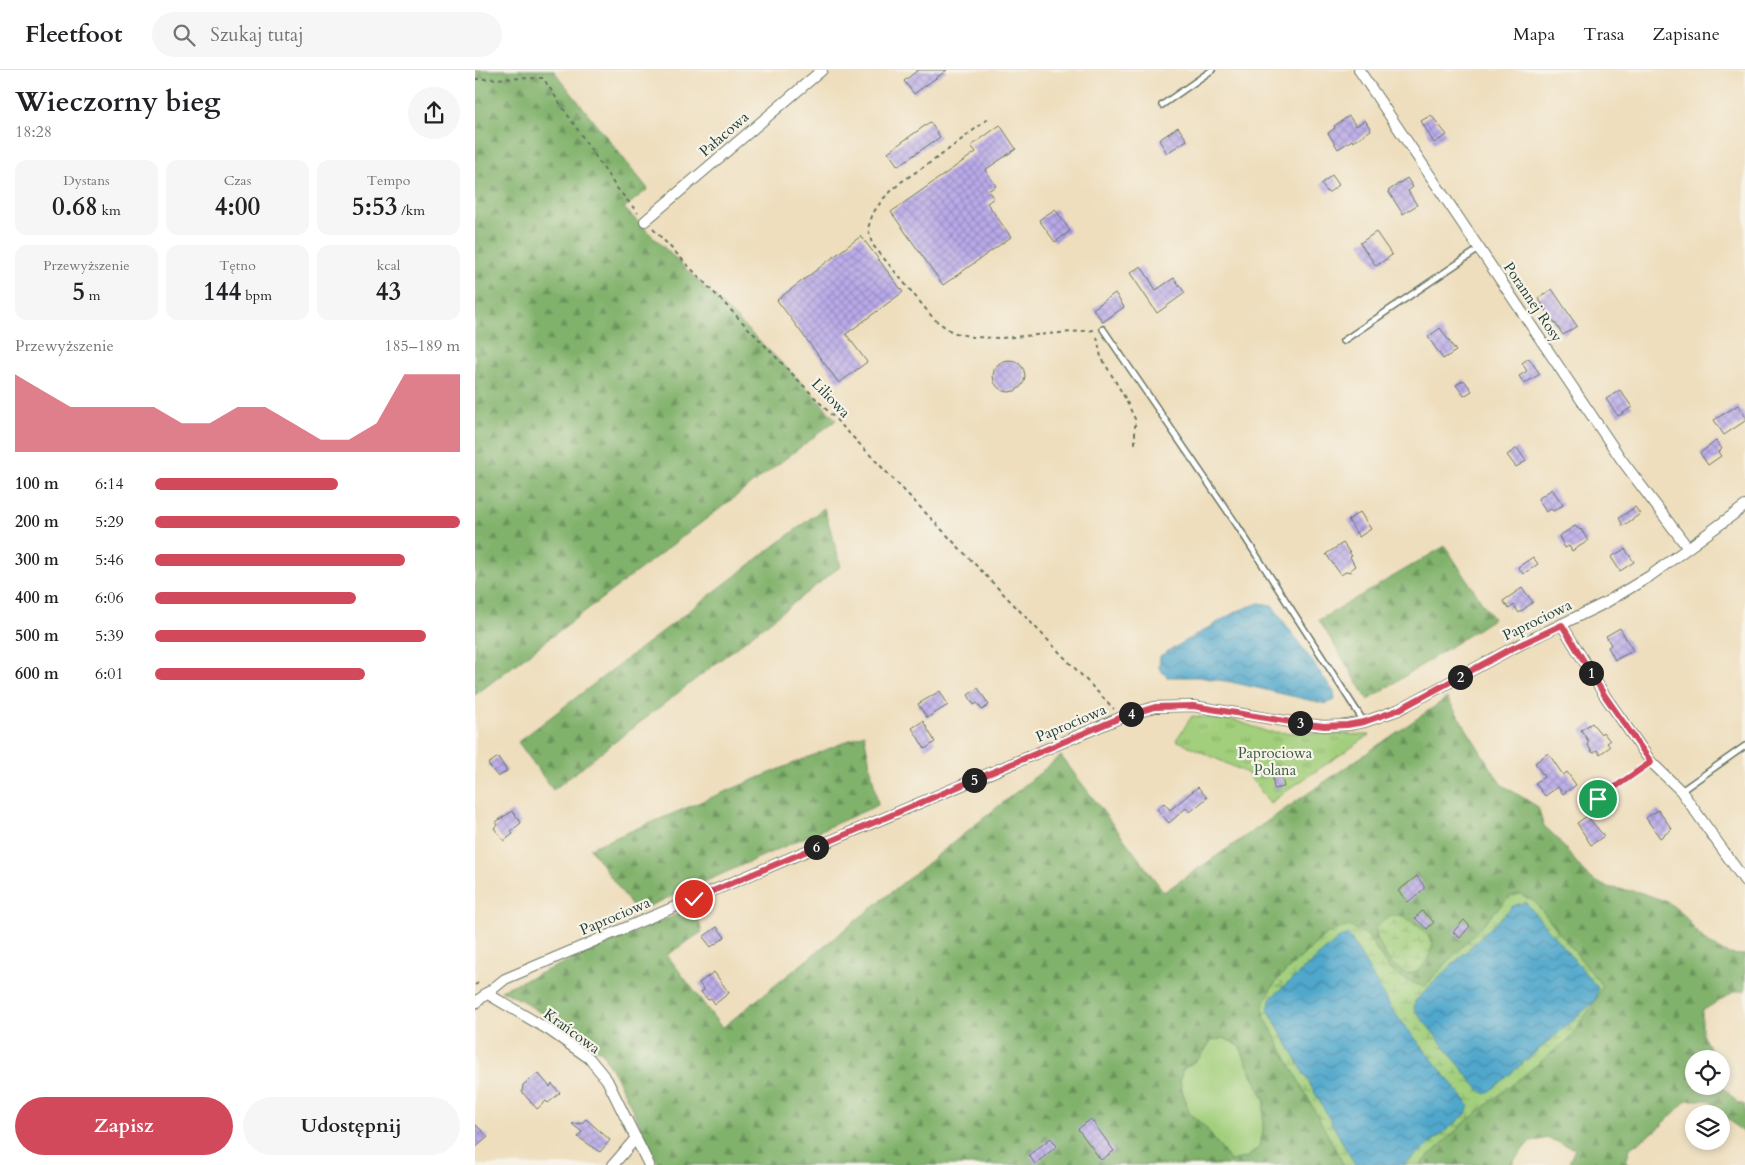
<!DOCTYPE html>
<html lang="pl">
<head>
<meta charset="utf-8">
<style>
  :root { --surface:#fff; --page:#f6f6f6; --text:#202124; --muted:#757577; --line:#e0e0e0; --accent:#d1495b }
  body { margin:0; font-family:Cardo,serif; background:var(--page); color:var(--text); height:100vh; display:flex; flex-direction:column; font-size:19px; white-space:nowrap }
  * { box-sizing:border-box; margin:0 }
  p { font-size:16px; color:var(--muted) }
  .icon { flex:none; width:28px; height:28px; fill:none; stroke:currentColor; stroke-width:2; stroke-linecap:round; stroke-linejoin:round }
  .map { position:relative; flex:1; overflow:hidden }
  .details { display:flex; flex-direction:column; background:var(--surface); width:475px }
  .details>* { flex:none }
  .controls { position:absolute; left:1210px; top:980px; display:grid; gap:10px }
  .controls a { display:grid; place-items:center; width:45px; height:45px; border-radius:50%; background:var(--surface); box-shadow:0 2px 8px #0003; font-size:25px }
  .pin { position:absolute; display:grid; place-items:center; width:42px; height:42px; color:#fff; margin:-21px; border:2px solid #fff; border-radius:50%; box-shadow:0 1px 5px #0007 }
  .km { position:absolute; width:25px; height:25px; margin:-12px; border-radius:50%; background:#222; color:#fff; font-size:14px; line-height:25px; text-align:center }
  .round { display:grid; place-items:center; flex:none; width:52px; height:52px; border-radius:26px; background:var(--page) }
  .summary { display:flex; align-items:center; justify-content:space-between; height:85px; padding:0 15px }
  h1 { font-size:28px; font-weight:700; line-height:38px }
  .figures { display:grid; grid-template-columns:repeat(3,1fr); gap:8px; height:85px; padding:5px 15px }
  .figures div { display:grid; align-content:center; border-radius:12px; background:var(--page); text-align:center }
  .figures b { font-size:25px; font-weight:700 }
  .figures small { font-size:14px; font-weight:400 }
  .figures p { font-size:14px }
  .chart { height:140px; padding:10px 15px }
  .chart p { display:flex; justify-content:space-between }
  .chart svg { width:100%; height:90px; margin-top:5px; fill:var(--accent); opacity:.7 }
  .button { display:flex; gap:10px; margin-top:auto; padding:10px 15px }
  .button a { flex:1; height:58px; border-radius:30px; background:var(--accent); color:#fff; font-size:20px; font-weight:700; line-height:58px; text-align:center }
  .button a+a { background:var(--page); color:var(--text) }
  ul { padding:0 15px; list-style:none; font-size:16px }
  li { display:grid; grid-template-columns:80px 60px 1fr; align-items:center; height:38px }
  li i { height:12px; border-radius:6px; background:var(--accent) }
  header { display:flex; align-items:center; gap:30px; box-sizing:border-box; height:70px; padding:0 25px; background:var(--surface); border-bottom:1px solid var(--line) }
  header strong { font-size:24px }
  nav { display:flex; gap:28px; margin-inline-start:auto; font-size:18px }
  .search { width:350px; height:45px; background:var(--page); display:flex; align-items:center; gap:12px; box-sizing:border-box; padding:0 18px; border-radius:28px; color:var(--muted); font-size:19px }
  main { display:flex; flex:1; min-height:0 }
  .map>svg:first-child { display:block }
  .grass { fill:#a2cf7c; stroke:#608658 }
  .forest { fill:url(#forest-firs); stroke:#507850; fill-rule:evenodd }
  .wetland { fill:url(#wetland-marsh); stroke:#608658 }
  .park { fill:url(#park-tufts); stroke:#608658 }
  .water { fill:url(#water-waves); stroke:#387280 }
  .building { fill:url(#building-cross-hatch) }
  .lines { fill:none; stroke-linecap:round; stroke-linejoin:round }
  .service-casing { stroke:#677564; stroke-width:8 }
  .minor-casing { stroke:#677564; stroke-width:12 }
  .path { stroke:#677564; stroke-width:2; stroke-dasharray:4 4; stroke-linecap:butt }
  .service { stroke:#fff; stroke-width:5 }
  .minor { stroke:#fff; stroke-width:10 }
  .route-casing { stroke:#fff; stroke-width:10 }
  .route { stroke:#d1495b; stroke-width:6 }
  .labels { text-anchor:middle; stroke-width:4.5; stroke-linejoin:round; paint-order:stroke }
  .street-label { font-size:15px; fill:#1f3d34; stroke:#f7f3e8 }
  .park-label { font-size:15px; fill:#395a42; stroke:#f7f3e8 }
</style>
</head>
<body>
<header>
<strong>Fleetfoot</strong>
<div class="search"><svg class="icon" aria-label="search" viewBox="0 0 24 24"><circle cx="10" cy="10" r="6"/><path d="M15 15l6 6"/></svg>Szukaj tutaj</div>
<nav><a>Mapa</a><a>Trasa</a><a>Zapisane</a></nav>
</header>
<main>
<section class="details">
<div class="summary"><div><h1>Wieczorny bieg</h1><p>18:28</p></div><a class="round"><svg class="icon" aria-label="share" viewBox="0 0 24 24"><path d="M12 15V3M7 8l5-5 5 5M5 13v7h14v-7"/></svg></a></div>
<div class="figures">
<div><p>Dystans</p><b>0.68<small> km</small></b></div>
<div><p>Czas</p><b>4:00</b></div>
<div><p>Tempo</p><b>5:53<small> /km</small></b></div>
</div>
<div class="figures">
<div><p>Przewyższenie</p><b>5<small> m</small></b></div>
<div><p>Tętno</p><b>144<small> bpm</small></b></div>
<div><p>kcal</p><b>43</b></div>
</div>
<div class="chart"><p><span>Przewyższenie</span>185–189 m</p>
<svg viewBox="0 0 160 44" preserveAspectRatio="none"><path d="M0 44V6L10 14L20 22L30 22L40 22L50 22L60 30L70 30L80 22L90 22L100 30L110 38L120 38L130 30L140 6L150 6L160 6V44z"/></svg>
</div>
<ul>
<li><b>100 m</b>6:14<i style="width:60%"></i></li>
<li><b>200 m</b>5:29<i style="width:100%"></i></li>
<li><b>300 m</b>5:46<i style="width:82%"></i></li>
<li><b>400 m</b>6:06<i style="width:66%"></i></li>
<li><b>500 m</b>5:39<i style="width:89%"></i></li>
<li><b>600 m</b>6:01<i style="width:69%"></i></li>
</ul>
<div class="button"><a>Zapisz</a><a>Udostępnij</a></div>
</section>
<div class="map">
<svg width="1270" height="1095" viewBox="0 0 1270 1095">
  <defs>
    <pattern id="forest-firs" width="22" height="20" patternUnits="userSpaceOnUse" patternTransform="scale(1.25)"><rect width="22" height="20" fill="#81b26c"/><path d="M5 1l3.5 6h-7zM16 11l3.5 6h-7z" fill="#69925a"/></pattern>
    <pattern id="wetland-marsh" width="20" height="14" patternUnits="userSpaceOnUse" patternTransform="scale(1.25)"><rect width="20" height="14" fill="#a2cf7c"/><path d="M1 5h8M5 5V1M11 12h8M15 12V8" fill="none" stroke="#83a966"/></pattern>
    <pattern id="park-tufts" width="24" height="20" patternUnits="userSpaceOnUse" patternTransform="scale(1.25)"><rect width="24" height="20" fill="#a2cf7c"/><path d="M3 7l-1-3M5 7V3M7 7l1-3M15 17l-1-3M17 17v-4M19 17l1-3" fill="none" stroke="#83a966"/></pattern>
    <pattern id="water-waves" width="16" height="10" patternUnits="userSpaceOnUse" patternTransform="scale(1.25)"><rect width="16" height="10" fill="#50a7cc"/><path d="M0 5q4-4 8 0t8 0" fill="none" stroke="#4289a6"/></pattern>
    <pattern id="building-cross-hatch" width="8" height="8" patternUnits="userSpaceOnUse" patternTransform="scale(1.25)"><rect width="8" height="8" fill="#b9a9e9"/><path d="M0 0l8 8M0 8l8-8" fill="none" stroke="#968bbe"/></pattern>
  </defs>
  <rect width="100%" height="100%" fill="#f7f3e8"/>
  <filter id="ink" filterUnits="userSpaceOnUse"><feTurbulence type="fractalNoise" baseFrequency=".02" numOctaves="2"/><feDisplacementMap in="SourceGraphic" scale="10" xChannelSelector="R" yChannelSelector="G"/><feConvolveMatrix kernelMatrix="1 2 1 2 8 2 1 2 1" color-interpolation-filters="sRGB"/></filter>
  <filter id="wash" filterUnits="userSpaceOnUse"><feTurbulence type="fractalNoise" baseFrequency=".0096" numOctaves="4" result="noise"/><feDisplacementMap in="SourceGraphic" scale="20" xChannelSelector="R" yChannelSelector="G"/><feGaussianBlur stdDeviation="1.12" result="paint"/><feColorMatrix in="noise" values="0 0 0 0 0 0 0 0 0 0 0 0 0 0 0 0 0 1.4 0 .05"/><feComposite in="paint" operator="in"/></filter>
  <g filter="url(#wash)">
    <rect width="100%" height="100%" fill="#eedebd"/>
    <polygon class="grass" points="749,968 765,976 772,994 790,1030 788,1049 788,1063 784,1077 772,1088 755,1091 730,1057 714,1043 705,1013 707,1000 724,988 736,971"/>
    <g class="forest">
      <polygon points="0,0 78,0 173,119 149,138 337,323 361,350 0,625"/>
      <polygon points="349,438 366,496 78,720 43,672"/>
      <polygon points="970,476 1018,549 893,630 844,550"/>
      <path d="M972,628L1026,714L1063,737L1069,756L1081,767L1113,807L1131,817L1164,822L1193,832L1209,845L1219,859L1233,873L1253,884L1270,885V921H1260L1227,941V964L1240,989H1219V1016H1246V999L1250,1005L1248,1017L1263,1033L1270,1035V1065L1234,1030H1212L1183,1059L1155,1078L1151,1091L1154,1095H1093L1100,1079L1073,1068L1053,1073L1036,1095H944L989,1053L1127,916L1060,832L1045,824L1034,827L949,917L933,911L914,899L892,865L851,864L805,907L796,919L790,948L869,1095H184L150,1024L127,982L46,930L26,920L220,837L227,862L192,885L247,958L586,686L689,822ZM749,968L765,976L772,994L790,1031L788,1049V1063L784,1077L772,1088L755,1091L730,1057L714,1043L705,1013L707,1000L724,988L736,971Z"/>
      <polygon points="389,664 403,735 161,842 115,778"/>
    </g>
    <g class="wetland">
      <polygon points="1045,824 1060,832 1127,916 1120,931 1095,968 989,1053 944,1095 869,1095 790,948 788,936 796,919 805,907 851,864 874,856 892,865 914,899 933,911 949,917 1034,827"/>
      <path d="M925,845C940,853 950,859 958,874C938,943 895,869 902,857C907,848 916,846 925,845Z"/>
    </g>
    <polygon class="park" points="717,646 762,651 793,662 895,665 820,715 795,733 772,703 701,670"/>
    <g class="water">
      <polygon points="784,533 797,535 802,542 859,622 860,630 851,634 756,612 723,607 692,607 684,598 685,586 762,541"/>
      <polygon points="1050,832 1123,918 1120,931 1012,1024 1005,1021 939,939 940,931 1038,836"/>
      <polygon points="874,865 918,941 994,1035 991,1044 929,1095 880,1095 793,939 796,928 864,868"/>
    </g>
    <g id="blocks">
      <g class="building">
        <polygon points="443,0 472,0 439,24 429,11"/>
        <polygon points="956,45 972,65 959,73 946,51"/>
        <polygon points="874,46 881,56 890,50 896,60 878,72 877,70 863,79 853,63 860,58 859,56"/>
        <polygon points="455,52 465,67 423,96 413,82"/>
        <polygon points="525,55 541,79 510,100 521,116 513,121 519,128 512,133 536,167 468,215 416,142 501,82 496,76"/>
        <polygon points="703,57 712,70 692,83 684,70"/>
        <polygon points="857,105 864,115 853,123 846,114"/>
        <polygon points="932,108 938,117 933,121 942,135 928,144 913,121"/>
        <polygon points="580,139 595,161 580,172 564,150"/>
        <polygon points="901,162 917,185 901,196 885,173"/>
        <polygon points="386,166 428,222 371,264 392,292 364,313 302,230"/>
        <polygon points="666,196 681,220 699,208 710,223 682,243 655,203"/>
        <polygon points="1077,219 1102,256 1088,265 1063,228"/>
        <polygon points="640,223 649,237 628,252 618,239"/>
        <polygon points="965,258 981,281 968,289 953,267"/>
        <polygon points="1054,288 1065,304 1049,314 1044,306 1052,301 1047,293"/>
        <circle cx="534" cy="306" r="16"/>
        <polygon points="989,310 997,321 989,326 981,315"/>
        <polygon points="1145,320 1157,337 1143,346 1131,329"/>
        <polygon points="1263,335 1270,346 1270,351 1249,365 1239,350"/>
        <polygon points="1241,371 1247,379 1243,382 1246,386 1233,395 1225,383"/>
        <polygon points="1042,378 1051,391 1041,397 1032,385"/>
        <polygon points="1077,419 1088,435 1078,441 1076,439 1071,442 1063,429"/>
        <polygon points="1160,437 1165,444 1148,456 1144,448"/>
        <polygon points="885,442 896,459 884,467 873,450"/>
        <polygon points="1100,456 1105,460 1106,459 1113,471 1097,481 1094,476 1090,478 1084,466"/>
        <polygon points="868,473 877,486 875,487 880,496 876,499 875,502 872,501 866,505 851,484"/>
        <polygon points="1150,479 1159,492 1145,501 1136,487"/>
        <polygon points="1058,487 1063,494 1048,504 1043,497"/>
        <polygon points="1047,518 1058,532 1044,543 1039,535 1034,539 1028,531"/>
        <polygon points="1145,558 1158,581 1140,590 1133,577 1136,575 1131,566"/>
        <polygon points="503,618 514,635 507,640 502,633 499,635 493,625"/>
        <polygon points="465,621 473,635 452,648 443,634"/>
        <polygon points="448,651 460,672 450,679 437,658"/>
        <polygon points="1117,653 1126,664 1128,662 1135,671 1132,673 1135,677 1125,684 1122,680 1118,683 1112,674 1114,672 1106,660"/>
        <polygon points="1073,683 1088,705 1092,702 1101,715 1088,724 1083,717 1070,726 1060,713 1069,707 1060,693"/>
        <polygon points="23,687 32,701 23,707 13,694"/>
        <polygon points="806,703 809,717 799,719 797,705"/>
        <polygon points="723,717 732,728 715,742 711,738 694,753 682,739 689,733 695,740"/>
        <polygon points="1183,740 1197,759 1185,768 1171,748"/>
        <polygon points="37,741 46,753 36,761 38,764 29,771 19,758 23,755 21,752"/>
        <polygon points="1112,746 1129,766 1116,775 1102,753"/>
        <polygon points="942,806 949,816 949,819 933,832 923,821"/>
        <polygon points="947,841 959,852 952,859 940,848"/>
        <polygon points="989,850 995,856 985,868 978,862"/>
        <polygon points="242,857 250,867 236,877 228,867"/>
        <polygon points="239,902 254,923 240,934 236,928 233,930 226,922 229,920 224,913"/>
        <polygon points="63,1003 75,1017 77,1014 85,1023 73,1033 71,1031 62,1039 47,1022 48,1015"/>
        <polygon points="111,1049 135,1070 125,1082 103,1067 107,1062 97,1054 107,1053"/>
        <polygon points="616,1049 639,1081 626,1090 603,1059"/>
        <polygon points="0,1054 13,1067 0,1078"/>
        <polygon points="576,1068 582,1076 560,1094 554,1085"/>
      </g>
    </g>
  </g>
  <g filter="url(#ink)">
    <use href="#blocks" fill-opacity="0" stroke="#677564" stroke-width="1"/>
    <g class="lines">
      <defs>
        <g id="service">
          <polyline points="687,35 737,0"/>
          <polyline points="628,259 762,455 889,652"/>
          <polyline points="868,271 1004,179"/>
          <polyline points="1206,721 1270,676"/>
          <polyline points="1123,729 1176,692"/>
        </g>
        <g id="minor">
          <polyline points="884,0 1146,389 1213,478"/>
          <polyline points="170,151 347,0"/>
          <polyline points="1087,555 1130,626 1176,692 1206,721 1270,811"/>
          <polyline points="11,923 74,960 114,988 132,1010 174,1095"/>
          <polyline points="0,933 30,909 647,647 680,637 718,636 816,652 849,656 873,655 889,652 923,640 1036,579 1130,533 1175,506 1270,436"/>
          <polyline points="138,1095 161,1068"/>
        </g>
      </defs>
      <use href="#service" class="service-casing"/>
      <use href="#minor" class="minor-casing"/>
      <g class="path">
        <polyline points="0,9 68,8 141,117 163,143"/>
        <polyline points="513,49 465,86 426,112 408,129 398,143 393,158 397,174 459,249 477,262 497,267 526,268 620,260"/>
        <polyline points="178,159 639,639"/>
        <polyline points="622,267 626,287 649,326 660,349 660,376"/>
        <polyline points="0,915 3,913"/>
      </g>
      <use href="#service" class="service"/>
      <use href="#minor" class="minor"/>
    </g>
  </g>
  <g class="lines" filter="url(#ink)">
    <defs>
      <polyline id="route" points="219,829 647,647 680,637 718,636 816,652 849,656 872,655 889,652 923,640 1036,579 1087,555 1130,626 1176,692 1123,729"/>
    </defs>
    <use href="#route" class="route-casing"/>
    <use href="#route" class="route"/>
  </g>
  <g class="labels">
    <g class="street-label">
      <text transform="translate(249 64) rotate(-41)" y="5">Pałacowa</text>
      <text transform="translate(1058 232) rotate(56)" y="5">Porannej Rosy</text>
      <text transform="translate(356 328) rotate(46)" y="5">Liliowa</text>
      <text transform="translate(1062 550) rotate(-26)" y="5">Paprociowa</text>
      <text transform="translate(596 653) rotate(-23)" y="5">Paprociowa</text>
      <text transform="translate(140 846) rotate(-23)" y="5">Paprociowa</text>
      <text transform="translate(97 961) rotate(36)" y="5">Krańcowa</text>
    </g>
    <g class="park-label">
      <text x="800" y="688">Paprociowa<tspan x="800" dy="17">Polana</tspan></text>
    </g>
  </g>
</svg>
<div class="controls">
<a><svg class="icon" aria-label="locate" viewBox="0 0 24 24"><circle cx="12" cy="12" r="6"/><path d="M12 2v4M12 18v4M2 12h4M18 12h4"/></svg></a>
<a><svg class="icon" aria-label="layers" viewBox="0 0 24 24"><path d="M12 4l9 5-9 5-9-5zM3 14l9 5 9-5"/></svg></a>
</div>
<div class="pin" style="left:1123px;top:729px;background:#1e9e55"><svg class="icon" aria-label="arrive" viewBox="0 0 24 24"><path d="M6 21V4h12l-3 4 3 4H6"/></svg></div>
<div class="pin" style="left:219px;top:829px;background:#d93025"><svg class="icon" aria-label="check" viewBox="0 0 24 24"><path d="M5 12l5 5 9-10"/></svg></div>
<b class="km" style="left:1116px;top:603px">1</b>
<b class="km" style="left:985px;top:607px">2</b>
<b class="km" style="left:825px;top:653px">3</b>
<b class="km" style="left:656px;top:644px">4</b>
<b class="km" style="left:499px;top:710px">5</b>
<b class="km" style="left:341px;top:777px">6</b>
</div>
</main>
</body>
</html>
